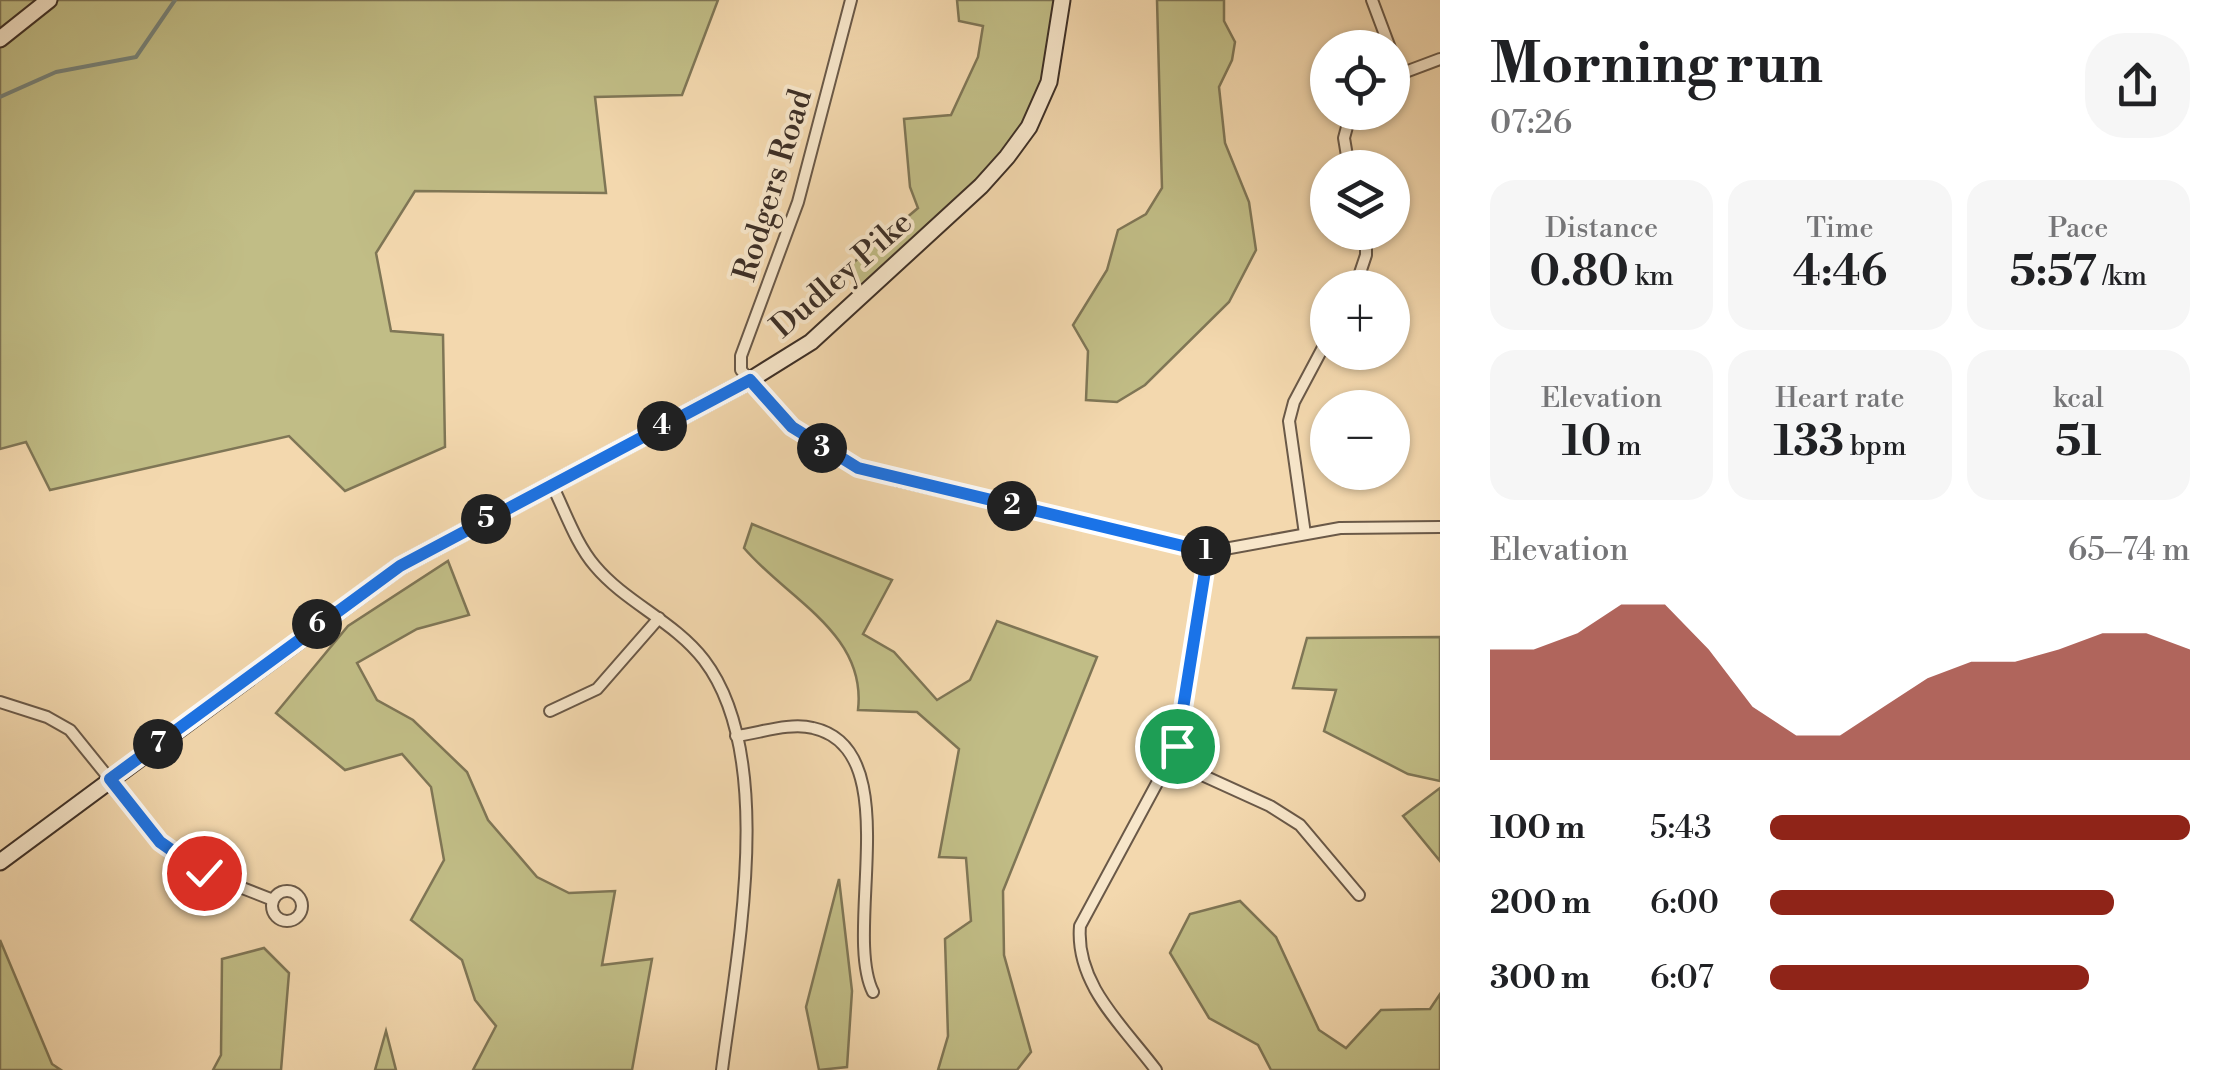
<!DOCTYPE html>
<html lang="en">
<head>
<meta charset="utf-8">
<style>
  :root { --surface:#fff; --page:#f6f6f6; --text:#202124; --muted:#757577; --accent:#8f2418 }
  body { margin:0; font-family:"Libre Bodoni",serif; background:var(--page); color:var(--text); height:100vh; display:flex; flex-direction:column; font-size:38px; white-space:nowrap }
  * { box-sizing:border-box; margin:0 }
  p { font-size:32px; color:var(--muted) }
  .icon { flex:none; width:55px; height:55px; fill:none; stroke:currentColor; stroke-width:2; stroke-linecap:round; stroke-linejoin:round }
  .map { position:relative; flex:1; overflow:hidden }
  .sheet { display:flex; flex-direction:column; background:var(--surface); width:800px }
  .sheet>* { flex:none }
  .controls { position:absolute; left:1310px; top:30px; display:grid; gap:20px }
  .controls a { display:grid; place-items:center; width:100px; height:100px; border-radius:50%; background:var(--surface); box-shadow:0 2px 8px #0004; font-size:50px }
  .pin { position:absolute; display:grid; place-items:center; width:85px; height:85px; color:#fff; margin:-42px; border:5px solid #fff; border-radius:50%; box-shadow:0 2px 10px #0007 }
  .km { position:absolute; width:50px; height:50px; margin:-25px; border-radius:50%; background:#222; color:#fff; font-size:28px; line-height:50px; text-align:center }
  .round { display:grid; place-items:center; flex:none; width:105px; height:105px; border-radius:40px; background:var(--page) }
  .overview { display:flex; align-items:center; justify-content:space-between; height:170px; padding:0 50px }
  h1 { font-size:55px; font-weight:800; line-height:75px }
  .stats { display:grid; grid-template-columns:repeat(3,1fr); gap:15px; height:170px; padding:10px 50px }
  .stats div { display:grid; align-content:center; border-radius:25px; background:var(--page); text-align:center }
  .stats b { font-size:42px; font-weight:800 }
  .stats small { font-size:28px; font-weight:400 }
  .stats p { font-size:28px }
  .chart { height:280px; padding:20px 50px }
  .chart p { display:flex; justify-content:space-between }
  .chart svg { width:100%; height:180px; margin-top:10px; fill:var(--accent); opacity:.7 }
  ul { padding:0 50px; list-style:none; font-size:32px }
  li { display:grid; grid-template-columns:160px 120px 1fr; align-items:center; height:75px }
  li i { height:25px; border-radius:12px; background:var(--accent) }
  main { display:flex; flex:1; min-height:0 }
  .map>svg:first-child { display:block }
  .green { fill:#c1bd86; stroke:#7f7656; stroke-width:2.5 }
  .lines { fill:none; stroke-linecap:round; stroke-linejoin:round }
  .stream { stroke:#768279; stroke-width:4 }
  .street-casing { stroke:#6a5948; stroke-width:14 }
  .secondary-casing { stroke:#3d2f26; stroke-width:19 }
  .street { stroke:#f7e6ca; stroke-width:10 }
  .secondary { stroke:#f7e6ca; stroke-width:15 }
  .route-casing { stroke:#fff; stroke-width:20 }
  .route { stroke:#1a73e8; stroke-width:12 }
  .labels { text-anchor:middle; stroke-width:8; stroke-linejoin:round; paint-order:stroke }
  .street-label { font-size:32px; fill:#3d2f26; stroke:#f7e6ca }
</style>
</head>
<body>
<main>
<div class="map">
<svg width="1440" height="1070" viewBox="0 0 1440 1070">
  <rect width="100%" height="100%" fill="#f3d8ae"/>
  <filter id="stains"><feTurbulence type="fractalNoise" baseFrequency=".002" numOctaves="4"/><feColorMatrix values="0 0 0 0 .2 0 0 0 0 .09 0 0 0 0 .02 0 0 0 .5 -.17"/></filter>
  <radialGradient id="worn" r=".72"><stop offset=".6" stop-color="#630" stop-opacity="0"/><stop offset="1" stop-color="#630" stop-opacity=".3"/></radialGradient>
  <g class="green">
    <polygon points="0,0 718,0 682,95 595,97 606,193 415,191 376,253 391,331 443,335 445,447 345,491 289,436 50,490 26,442 0,449"/>
    <polygon points="957,0 1062,0 1054,64 1007,157 866,292 847,268 918,208 910,187 904,119 951,115 978,57 983,26 959,21"/>
    <polygon points="1157,0 1224,0 1224,21 1235,42 1232,60 1219,87 1225,143 1249,202 1256,250 1229,302 1145,385 1117,402 1086,400 1088,351 1073,325 1107,270 1118,230 1146,214 1162,188"/>
    <path d="M752,524L892,580L863,634L894,652L937,700L970,680L997,621L1097,657L1003,891L1004,955L1031,1052L1017,1070H938L948,1036L945,939L971,921L966,858L939,857L959,749L917,712L858,710C867,633 787,599 744,548Z"/>
    <polygon points="448,561 469,615 417,629 357,663 377,700 413,720 467,772 488,820 537,877 569,893 615,891 602,965 652,959 632,1070 473,1070 496,1026 475,1000 462,960 411,920 444,860 431,787 402,754 345,770 276,713 348,626"/>
    <polygon points="1440,637 1440,781 1408,774 1324,731 1336,690 1293,688 1307,638"/>
    <polygon points="1440,788 1440,861 1403,816"/>
    <polygon points="839,879 852,991 847,1067 819,1070 806,1007"/>
    <polygon points="1240,901 1276,937 1319,1030 1346,1048 1381,1010 1430,1009 1440,994 1440,1070 1271,1070 1258,1045 1209,1018 1170,953 1190,914"/>
    <polygon points="0,940 52,1064 61,1070 0,1070"/>
    <polygon points="264,948 289,973 281,1070 213,1070 221,1055 222,959"/>
    <polygon points="386,1031 396,1070 375,1070"/>
  </g>
  <g class="lines">
    <polyline class="stream" points="0,97 56,72 136,57 175,0"/>
    <defs>
      <g id="street">
        <polyline points="851,0 798,202 741,356 741,370 791,427 858,468 900,481 1208,552 1340,528 1440,527"/>
        <polyline points="1372,0 1390,48"/>
        <polyline points="1392,53 1401,74"/>
        <polyline points="1392,77 1440,59"/>
        <polyline points="1349,168 1344,138 1351,112"/>
        <polyline points="1355,288 1366,255 1366,232"/>
        <path d="M552,485C565,511 576,544 595,566C626,603 674,621 704,660C778,757 736,958 722,1070"/>
        <polyline points="1305,534 1289,421 1294,402 1328,338"/>
        <polyline points="0,702 47,717 70,730 168,851 204,873 273,900"/>
        <polyline points="550,711 597,689 659,618"/>
        <path d="M736,736C760,733 790,722 813,728C908,749 842,930 873,992"/>
        <polyline points="1171,761 1270,806 1300,825 1359,895"/>
        <circle cx="287" cy="906" r="15"/>
        <path d="M1156,1070C1123,1026 1075,984 1080,926L1177,746L1208,552"/>
      </g>
      <g id="secondary">
        <polyline points="0,39 49,0"/>
        <polyline points="0,862 400,566 750,380 811,342 981,186 1007,157 1029,127 1049,82 1062,0"/>
      </g>
    </defs>
    <use href="#street" class="street-casing"/>
    <use href="#secondary" class="secondary-casing"/>
    <use href="#street" class="street"/>
    <use href="#secondary" class="secondary"/>
  </g>
  <g class="lines">
    <defs>
      <polyline id="route" points="204,873 160,842 110,779 400,566 750,380 792,427 858,468 1208,552 1177,746"/>
    </defs>
    <use href="#route" class="route-casing"/>
    <use href="#route" class="route"/>
  </g>
  <g class="labels">
    <g class="street-label">
      <text transform="translate(772 185) rotate(-73)" y="11">Rodgers Road</text>
      <text transform="translate(841 274) rotate(-41)" y="11">Dudley Pike</text>
    </g>
  </g>
  <rect width="100%" height="100%" filter="url(#stains)"/>
  <rect width="100%" height="100%" fill="url(#worn)"/>
</svg>
<div class="controls">
<a><svg class="icon" aria-label="locate" viewBox="0 0 24 24"><circle cx="12" cy="12" r="6"/><path d="M12 2v4M12 18v4M2 12h4M18 12h4"/></svg></a>
<a><svg class="icon" aria-label="layers" viewBox="0 0 24 24"><path d="M12 4l9 5-9 5-9-5zM3 14l9 5 9-5"/></svg></a>
<a>+</a>
<a>−</a>
</div>
<div class="pin" style="left:1177px;top:746px;background:#1e9e55"><svg class="icon" aria-label="arrive" viewBox="0 0 24 24"><path d="M6 21V4h12l-3 4 3 4H6"/></svg></div>
<div class="pin" style="left:204px;top:873px;background:#d93025"><svg class="icon" aria-label="check" viewBox="0 0 24 24"><path d="M5 12l5 5 9-10"/></svg></div>
<b class="km" style="left:1206px;top:551px">1</b>
<b class="km" style="left:1012px;top:506px">2</b>
<b class="km" style="left:822px;top:448px">3</b>
<b class="km" style="left:662px;top:426px">4</b>
<b class="km" style="left:486px;top:519px">5</b>
<b class="km" style="left:317px;top:624px">6</b>
<b class="km" style="left:158px;top:744px">7</b>
</div>
<section class="sheet">
<div class="overview"><div><h1>Morning run</h1><p>07:26</p></div><a class="round"><svg class="icon" aria-label="share" viewBox="0 0 24 24"><path d="M12 15V3M7 8l5-5 5 5M5 13v7h14v-7"/></svg></a></div>
<div class="stats">
<div><p>Distance</p><b>0.80<small> km</small></b></div>
<div><p>Time</p><b>4:46</b></div>
<div><p>Pace</p><b>5:57<small> /km</small></b></div>
</div>
<div class="stats">
<div><p>Elevation</p><b>10<small> m</small></b></div>
<div><p>Heart rate</p><b>133<small> bpm</small></b></div>
<div><p>kcal</p><b>51</b></div>
</div>
<div class="chart"><p><span>Elevation</span>65–74 m</p>
<svg viewBox="0 0 160 44" preserveAspectRatio="none"><path d="M0 44V17L10 17L20 13L30 6L40 6L50 17L60 31L70 38L80 38L90 31L100 24L110 20L120 20L130 17L140 13L150 13L160 17V44z"/></svg>
</div>
<ul>
<li><b>100 m</b>5:43<i style="width:100%"></i></li>
<li><b>200 m</b>6:00<i style="width:82%"></i></li>
<li><b>300 m</b>6:07<i style="width:76%"></i></li>
</ul>
</section>
</main>
</body>
</html>
